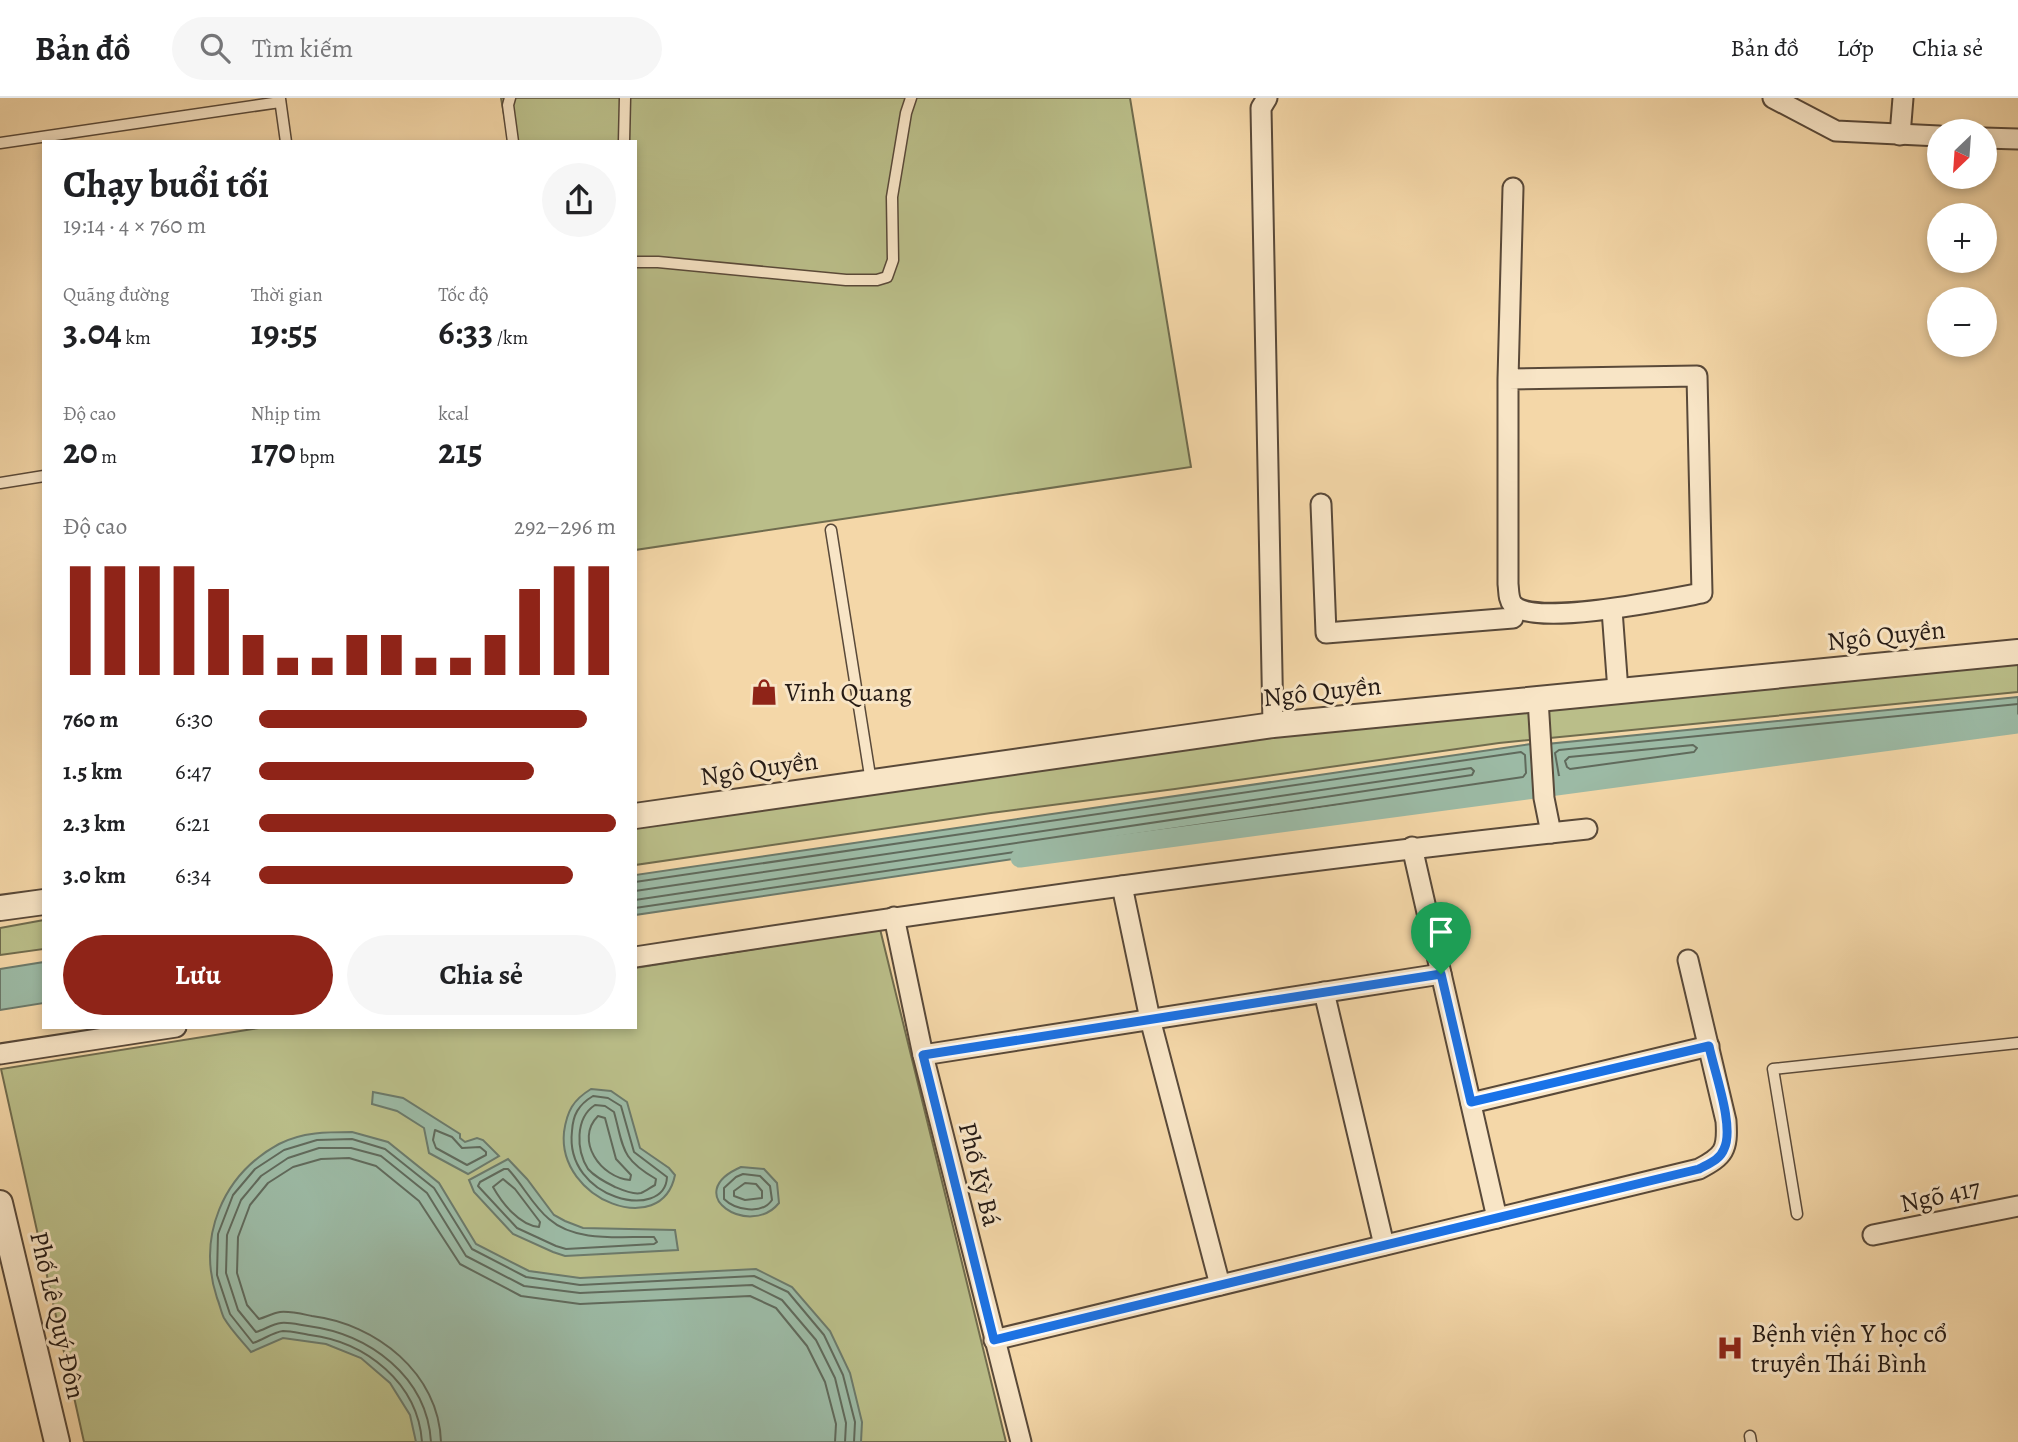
<!DOCTYPE html>
<html lang="vi">
<head>
<meta charset="utf-8">
<style>
  :root { --surface:#fff; --page:#f6f6f6; --text:#202124; --muted:#757577; --line:#e0e0e0; --accent:#8f2418 }
  body { margin:0; font-family:Alegreya,serif; background:var(--page); color:var(--text); height:100vh; display:flex; flex-direction:column; font-size:26px; white-space:nowrap }
  * { box-sizing:border-box; margin:0 }
  p { font-size:23px; color:var(--muted) }
  .icon { flex:none; width:38px; height:38px; fill:none; stroke:currentColor; stroke-width:2; stroke-linecap:round; stroke-linejoin:round }
  .map { position:relative; flex:1; overflow:hidden }
  .sheet { position:absolute; left:42px; top:42px; width:595px; height:889px; display:flex; flex-direction:column; background:var(--surface); border-radius:0px; box-shadow:0 4px 10px #0003 }
  .sheet>* { flex:none }
  .needle { width:46px; rotate:205deg }
  .fabs { position:absolute; left:1927px; top:21px; display:grid; gap:14px }
  .fabs a { display:grid; place-items:center; width:70px; height:70px; border-radius:50%; background:var(--surface); box-shadow:0 4px 10px #0003; font-size:35px }
  .pin { position:absolute; display:grid; place-items:center; width:60px; height:60px; color:#fff; margin:-72px -30px; border-radius:50% 50% 50% 0; rotate:-45deg; box-shadow:0 0 7px #0007 }
  .pin .icon { rotate:45deg }
  .round { display:grid; place-items:center; flex:none; width:74px; height:74px; border-radius:37px; background:var(--page) }
  .summary { display:flex; align-items:center; justify-content:space-between; height:119px; padding:0 21px }
  h1 { font-size:38px; font-weight:600; line-height:52px }
  .stats { display:grid; grid-template-columns:repeat(3,1fr); gap:10px; height:119px; padding:7px 21px }
  .stats div { display:grid; align-content:center }
  .stats b { font-size:35px; font-weight:600 }
  .stats small { font-size:19px; font-weight:400 }
  .stats p { font-size:19px }
  .chart { height:196px; padding:14px 21px }
  .chart p { display:flex; justify-content:space-between }
  .chart svg { width:100%; height:126px; margin-top:7px; stroke:var(--accent); stroke-width:6 }
  .cta { display:flex; gap:14px; margin-top:auto; padding:14px 21px }
  .cta a { flex:1; height:80px; border-radius:42px; background:var(--accent); color:#fff; font-size:28px; font-weight:600; line-height:80px; text-align:center }
  .cta a+a { background:var(--page); color:var(--text) }
  ul { padding:0 21px; list-style:none; font-size:23px }
  li { display:grid; grid-template-columns:112px 84px 1fr; align-items:center; height:52px }
  li i { height:18px; border-radius:9px; background:var(--accent) }
  header { display:flex; align-items:center; gap:42px; box-sizing:border-box; height:98px; padding:0 35px; background:var(--surface); border-bottom:2px solid var(--line) }
  header strong { font-size:33px }
  nav { display:flex; gap:38px; margin-inline-start:auto; font-size:24px }
  .search { width:490px; height:63px; background:var(--page); display:flex; align-items:center; gap:18px; box-sizing:border-box; padding:0 24px; border-radius:38px; color:var(--muted); font-size:26px }
  .map>svg:first-child { display:block }
  .green { fill:#babe89; stroke:#706c4e; stroke-width:2 }
  .water { fill:#9cbaa5; stroke:#6c7a6b; stroke-width:2 }
  .lines { fill:none; stroke-linecap:round; stroke-linejoin:round }
  .shore { stroke:#606a5c; stroke-width:2 }
  .canal { stroke:#9cbaa5; stroke-width:19 }
  .service-casing { stroke:#594939; stroke-width:13 }
  .minor-casing { stroke:#594939; stroke-width:23 }
  .tertiary-casing { stroke:#594939; stroke-width:28 }
  .service { stroke:#f8e5c6; stroke-width:10 }
  .minor { stroke:#f8e5c6; stroke-width:19 }
  .tertiary { stroke:#f8e5c6; stroke-width:24 }
  .route-casing { stroke:#fff; stroke-width:14 }
  .route { stroke:#1a73e8; stroke-width:9 }
  .labels { text-anchor:middle; stroke-width:6; stroke-linejoin:round; paint-order:stroke }
  .street-label { font-size:26px; fill:#251a14; stroke:#f8e5c6 }
  .poi-label { font-size:26px; fill:#251a14; stroke:#f8e5c6; text-anchor:start }
</style>
</head>
<body>
<header>
<strong>Bản đồ</strong>
<div class="search"><svg class="icon" aria-label="search" viewBox="0 0 24 24"><circle cx="10" cy="10" r="6"/><path d="M15 15l6 6"/></svg>Tìm kiếm</div>
<nav><a>Bản đồ</a><a>Lớp</a><a>Chia sẻ</a></nav>
</header>
<div class="map">
<svg width="2018" height="1344" viewBox="0 0 2018 1344">
  <rect width="100%" height="100%" fill="#f4d7a8"/>
  <filter id="stains"><feTurbulence type="fractalNoise" baseFrequency=".00286" numOctaves="4"/><feColorMatrix values="0 0 0 0 .2 0 0 0 0 .09 0 0 0 0 .02 0 0 0 .5 -.17"/></filter>
  <radialGradient id="worn" r=".72"><stop offset=".6" stop-color="#630" stop-opacity="0"/><stop offset="1" stop-color="#630" stop-opacity=".3"/></radialGradient>
  <g class="green">
    <polygon points="501,0 1130,0 1191,369 635,452 635,44 509,44"/>
    <polygon points="2018,565 2018,594 1499,645 1175,691 991,715 635,767 635,727 710,716 1406,621"/>
    <polygon points="44,822 44,851 0,857 0,830"/>
    <polygon points="880,831 1006,1344 84,1344 1,971 265,929 635,929 635,870"/>
  </g>
  <g class="water">
    <polygon points="2018,599 2018,626 1553,689 1547,646"/>
    <polygon points="1531,646 1533,684 635,817 635,777"/>
    <polygon points="44,864 44,905 0,912 0,871"/>
    <path d="M591,991L611,993L627,1004L640,1050L669,1070L675,1077C662,1142 557,1102 564,1034C567,1013 573,1002 591,991Z"/>
    <polygon points="373,994 403,1000 460,1036 460,1040 465,1044 477,1040 483,1042 499,1058 468,1076 429,1055 424,1030 397,1013 372,1006"/>
    <path d="M352,1034L388,1044L439,1085L476,1146L529,1173L580,1180L756,1171L792,1189L830,1233L850,1275L862,1324L861,1344H416L410,1317L390,1285L361,1260L326,1246L283,1240L251,1254C242,1243 231,1232 224,1220C221,1214 220,1207 217,1200C197,1139 222,1077 279,1046C302,1034 328,1034 352,1034Z"/>
    <polygon points="508,1061 527,1081 554,1117 565,1123 583,1130 675,1132 678,1152 565,1158 553,1154 513,1136 474,1094 469,1082"/>
    <path d="M741,1069L764,1071L777,1085L779,1105C750,1141 679,1096 741,1069Z"/>
  </g>
  <g class="lines">
    <g class="shore">
      <polyline points="2018,606 1559,652 1555,655 1559,678 1562,681 2018,620"/>
      <polygon points="1693,647 1697,650 1694,654 1570,671 1567,669 1565,663 1569,659"/>
      <polyline points="635,784 1521,654 1525,657 1526,675 1523,679 635,810"/>
      <polyline points="635,793 1471,670 1474,673 1472,677 635,802"/>
      <path d="M593,998L608,1000L621,1008L634,1054L667,1079C665,1124 564,1102 572,1033C573,1017 578,1007 593,998Z"/>
      <path d="M595,1007L605,1008L614,1014C624,1050 620,1060 656,1081L655,1087C651,1089 646,1093 641,1095C633,1097 622,1092 615,1089C605,1084 595,1079 588,1071C576,1052 575,1020 595,1007Z"/>
      <path d="M598,1018L605,1020L616,1061L631,1077L630,1082C601,1080 574,1042 598,1018Z"/>
      <polygon points="435,1032 452,1039 462,1050 480,1049 486,1054 486,1057 467,1067 436,1050 433,1042"/>
      <path d="M504,1071H508C523,1087 533,1108 549,1121C576,1145 622,1138 654,1139L657,1144L654,1146L566,1151L556,1148L517,1130L478,1088L480,1084Z"/>
      <path d="M743,1076L760,1078L770,1088L772,1102C762,1117 735,1112 724,1101V1090L736,1079Z"/>
      <path d="M503,1081L515,1091L540,1124L539,1129C519,1127 502,1105 493,1089Z"/>
      <polygon points="745,1085 756,1086 762,1093 762,1100 745,1102 734,1098 734,1093"/>
      <path d="M422,1344C418,1285 366,1244 310,1237C302,1236 292,1233 283,1233C273,1234 263,1242 253,1245L230,1216L217,1177L218,1136L233,1097L255,1071L284,1052L317,1042L352,1041L385,1051L434,1090L472,1151L526,1179L580,1187L754,1178L788,1194L824,1237L843,1277L855,1324L854,1344"/>
      <path d="M431,1344C427,1278 369,1236 308,1228C300,1227 289,1224 281,1225C272,1226 264,1232 256,1234L238,1212L226,1175L227,1137L241,1102L261,1078L288,1060L319,1050H351L381,1058L427,1095L466,1158L524,1188L580,1195L752,1187L782,1202L816,1242L835,1280L846,1325L845,1344"/>
      <path d="M441,1344C439,1275 376,1226 312,1218C302,1216 290,1213 280,1214C273,1215 266,1219 259,1221L247,1207L237,1175L238,1139L250,1107L268,1085L293,1069L321,1061L349,1060L376,1068L419,1103L460,1166L521,1198L580,1206L750,1198L776,1210L807,1248L825,1284L836,1326L835,1344"/>
    </g>
    <polyline class="canal" points="1020,760 2018,626"/>
    <defs>
      <g id="service">
        <polyline points="510,0 508,7 513,44"/>
        <polyline points="280,1 286,44"/>
        <polyline points="624,44 625,0"/>
        <polyline points="0,45 280,4"/>
        <polyline points="635,164 658,164 846,182 877,182 887,179 893,162 892,99 906,15 911,0"/>
        <polyline points="0,385 44,378"/>
        <polyline points="831,432 871,684"/>
        <polyline points="1797,1116 1773,971 2018,945"/>
        <polyline points="1750,1338 1751,1344"/>
      </g>
      <g id="minor">
        <polyline points="1267,0 1261,10 1273,627"/>
        <polyline points="1773,0 1836,33 1939,38"/>
        <polyline points="1900,37 1903,0"/>
        <polyline points="1984,40 2018,41"/>
        <path d="M1508,281V486C1509,493 1508,501 1513,507C1535,529 1670,501 1702,495L1697,278L1508,281L1513,90"/>
        <polyline points="1321,406 1326,535 1513,520 1515,509"/>
        <polyline points="1612,512 1618,593"/>
        <polyline points="1538,601 1544,700 1551,735"/>
        <polyline points="1412,749 1497,1120"/>
        <polyline points="1122,788 1150,921 1220,1187"/>
        <polyline points="894,819 923,957 1021,1344"/>
        <path d="M635,859C952,810 1268,765 1587,731"/>
        <polyline points="1324,894 1384,1147"/>
        <polyline points="0,956 176,929"/>
        <polyline points="923,957 1441,876"/>
        <polyline points="1471,1005 1709,948"/>
        <polyline points="1873,1137 2018,1108"/>
        <path d="M994,1242L1699,1071C1724,1058 1728,1052 1726,1023L1688,862"/>
      </g>
      <g id="tertiary">
        <polyline points="635,718 1273,627 2018,554"/>
        <polyline points="0,810 44,804"/>
        <polyline points="0,1105 57,1344"/>
      </g>
    </defs>
    <use href="#service" class="service-casing"/>
    <use href="#minor" class="minor-casing"/>
    <use href="#tertiary" class="tertiary-casing"/>
    <use href="#service" class="service"/>
    <use href="#minor" class="minor"/>
    <use href="#tertiary" class="tertiary"/>
  </g>
  <g class="lines">
    <defs>
      <path id="route" d="M1441,876L1471,1004L1709,948C1714,973 1735,1029 1724,1051C1720,1062 1708,1066 1699,1071L994,1242L923,957Z"/>
    </defs>
    <use href="#route" class="route-casing"/>
    <use href="#route" class="route"/>
  </g>
  <defs>
    <symbol id="shop-bare" viewBox="-9 -9 18 18"><path d="M-5-2.5h2.3a2.7 3.5 0 0 1 5.4 0H5L5.5 6h-11ZM-1.5-2.5h3a1.5 2.3 0 0 0-3 0Z" fill="#8f2418" stroke="#f8e5c6" stroke-width="2.5" paint-order="stroke"/></symbol>
    <symbol id="hospital-bare" viewBox="-9 -9 18 18"><path d="M-5-5h3v3.5h4V-5h3V5h-3V1.5h-4V5h-3Z" fill="#8f2418" stroke="#f8e5c6" stroke-width="2.5" paint-order="stroke"/></symbol>
  </defs>
  <g fill-rule="evenodd">
    <use href="#shop-bare" x="745" y="575" width="38" height="38"/>
    <use href="#hospital-bare" x="1711" y="1231" width="38" height="38"/>
  </g>
  <g class="labels">
    <g class="street-label">
      <text transform="translate(1886 537) rotate(-6)" y="9">Ngô Quyền</text>
      <text transform="translate(1322 593) rotate(-6)" y="9">Ngô Quyền</text>
      <text transform="translate(759 670) rotate(-8)" y="9">Ngô Quyền</text>
      <text transform="translate(980 1076) rotate(76)" y="9">Phố Kỳ Bá</text>
      <text transform="translate(1940 1097) rotate(-12)" y="9">Ngõ 417</text>
      <text transform="translate(58 1217) rotate(77)" y="9">Phố Lê Quý Đôn</text>
    </g>
    <g class="poi-label">
      <text x="785" y="603">Vinh Quang</text>
      <text x="1751" y="1244">Bệnh viện Y học cổ<tspan x="1751" dy="30">truyền Thái Bình</tspan></text>
    </g>
  </g>
  <rect width="100%" height="100%" filter="url(#stains)"/>
  <rect width="100%" height="100%" fill="url(#worn)"/>
</svg>
<div class="fabs">
<a><svg class="needle" viewBox="-14 -14 28 28"><path d="M0-13l5 13h-10z" fill="#e53935"/><path d="M0 13l5-13h-10z" fill="#757577"/></svg></a>
<a>+</a>
<a>−</a>
</div>
<div class="pin" style="left:1441px;top:876px;background:#1e9e55"><svg class="icon" aria-label="arrive" viewBox="0 0 24 24"><path d="M6 21V4h12l-3 4 3 4H6"/></svg></div>
<section class="sheet">
<div class="summary"><div><h1>Chạy buổi tối</h1><p>19:14 · 4 × 760 m</p></div><a class="round"><svg class="icon" aria-label="share" viewBox="0 0 24 24"><path d="M12 15V3M7 8l5-5 5 5M5 13v7h14v-7"/></svg></a></div>
<div class="stats">
<div><p>Quãng đường</p><b>3.04<small> km</small></b></div>
<div><p>Thời gian</p><b>19:55</b></div>
<div><p>Tốc độ</p><b>6:33<small> /km</small></b></div>
</div>
<div class="stats">
<div><p>Độ cao</p><b>20<small> m</small></b></div>
<div><p>Nhịp tim</p><b>170<small> bpm</small></b></div>
<div><p>kcal</p><b>215</b></div>
</div>
<div class="chart"><p><span>Độ cao</span>292–296 m</p>
<svg viewBox="0 0 160 44" preserveAspectRatio="none"><path d="M5 44V6M15 44V6M25 44V6M35 44V6M45 44V14M55 44V30M65 44V38M75 44V38M85 44V30M95 44V30M105 44V38M115 44V38M125 44V30M135 44V14M145 44V6M155 44V6"/></svg>
</div>
<ul>
<li><b>760 m</b>6:30<i style="width:92%"></i></li>
<li><b>1.5 km</b>6:47<i style="width:77%"></i></li>
<li><b>2.3 km</b>6:21<i style="width:100%"></i></li>
<li><b>3.0 km</b>6:34<i style="width:88%"></i></li>
</ul>
<div class="cta"><a>Lưu</a><a>Chia sẻ</a></div>
</section>
</div>
</body>
</html>
